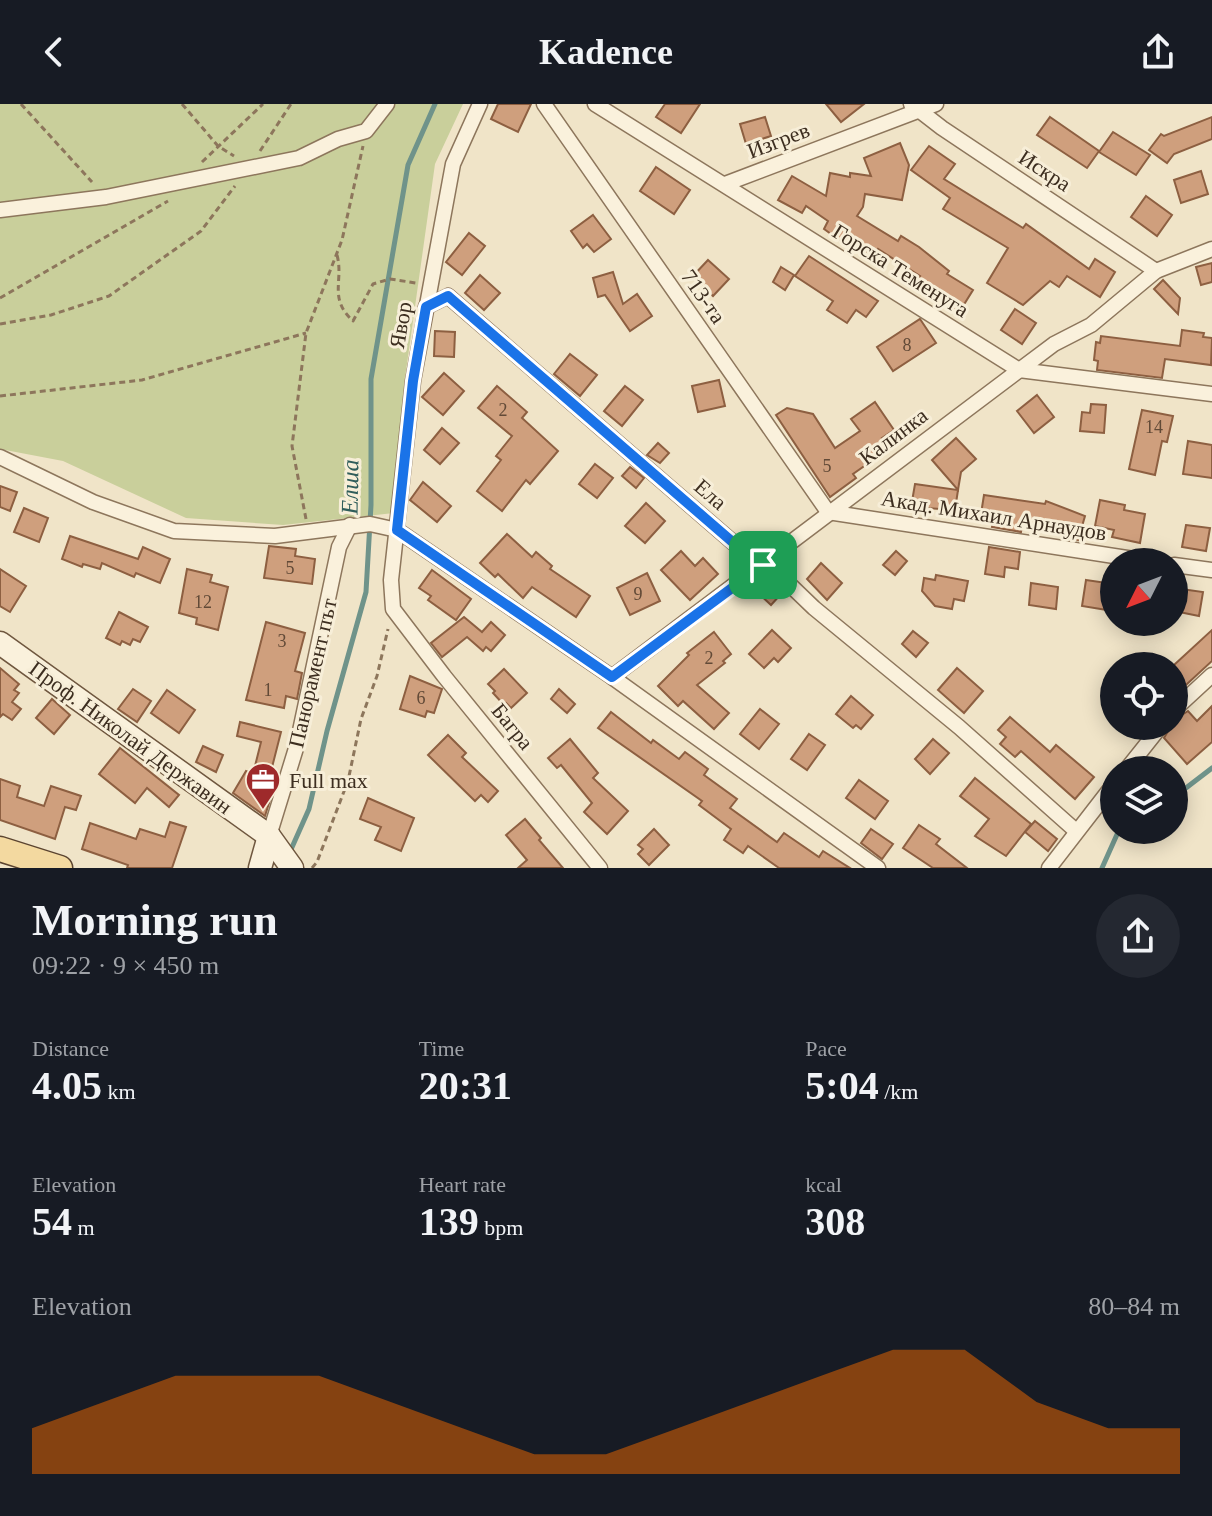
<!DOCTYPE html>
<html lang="en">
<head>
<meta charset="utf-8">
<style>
  :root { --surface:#171b24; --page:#242831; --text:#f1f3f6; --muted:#9ea1a6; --accent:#b45309 }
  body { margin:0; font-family:Georgia,serif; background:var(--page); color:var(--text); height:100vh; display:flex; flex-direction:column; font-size:30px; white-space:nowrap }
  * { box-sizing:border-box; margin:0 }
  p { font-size:26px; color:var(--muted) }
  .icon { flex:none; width:44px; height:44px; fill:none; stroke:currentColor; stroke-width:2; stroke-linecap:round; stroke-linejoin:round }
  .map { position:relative; height:764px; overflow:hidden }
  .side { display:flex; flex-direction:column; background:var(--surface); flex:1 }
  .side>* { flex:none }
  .needle { width:52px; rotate:228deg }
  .buttons { position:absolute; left:1100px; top:444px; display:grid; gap:16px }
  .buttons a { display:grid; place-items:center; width:88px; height:88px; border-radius:50%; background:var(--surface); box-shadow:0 4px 20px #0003; font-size:40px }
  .pin { position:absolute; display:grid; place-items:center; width:68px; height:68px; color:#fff; margin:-34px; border-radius:16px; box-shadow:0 4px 12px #0006 }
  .round { display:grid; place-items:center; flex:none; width:84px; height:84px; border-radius:42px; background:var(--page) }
  .summary { display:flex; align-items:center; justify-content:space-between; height:136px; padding:0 32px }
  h1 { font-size:44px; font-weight:700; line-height:60px }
  .stats { display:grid; grid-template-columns:repeat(3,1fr); gap:12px; height:136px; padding:8px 32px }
  .stats div { display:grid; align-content:center }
  .stats b { font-size:40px; font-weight:700 }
  .stats small { font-size:22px; font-weight:400 }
  .stats p { font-size:22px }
  .chart { height:224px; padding:16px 32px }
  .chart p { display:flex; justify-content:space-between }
  .chart svg { width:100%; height:144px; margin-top:8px; fill:var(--accent); opacity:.7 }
  header { display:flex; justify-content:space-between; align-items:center; height:104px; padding:0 32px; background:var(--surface); font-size:36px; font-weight:700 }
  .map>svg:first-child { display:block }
  .green { fill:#c9cf9b }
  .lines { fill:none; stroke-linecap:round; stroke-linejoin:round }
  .stream { stroke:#6f938a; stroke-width:5 }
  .building { fill:#cf9f7d; stroke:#8d5f41; stroke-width:2 }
  .minor-casing { stroke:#8d765c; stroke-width:17 }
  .secondary-casing { stroke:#6f573f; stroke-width:25 }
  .primary-casing { stroke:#5b4430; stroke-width:27 }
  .path { stroke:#8d765c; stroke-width:3; stroke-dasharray:6 4; stroke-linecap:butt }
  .minor { stroke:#faf1dc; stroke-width:14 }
  .secondary { stroke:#faf1dc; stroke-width:22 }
  .primary { stroke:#f3d9a0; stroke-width:24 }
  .route-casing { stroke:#fff; stroke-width:16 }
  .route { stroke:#1a73e8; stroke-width:10 }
  .labels { text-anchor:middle; stroke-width:6; stroke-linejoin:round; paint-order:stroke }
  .number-label { font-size:18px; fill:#624a37 }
  .street-label { font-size:22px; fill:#3d2e20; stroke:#f7eed8 }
  .poi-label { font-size:22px; fill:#3d2e20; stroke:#f7eed8; text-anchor:start }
  .water-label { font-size:24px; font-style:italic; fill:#2f5d5a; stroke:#f7eed8 }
</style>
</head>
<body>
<header><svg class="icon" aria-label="back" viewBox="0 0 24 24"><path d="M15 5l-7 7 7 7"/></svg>Kadence<svg class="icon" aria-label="share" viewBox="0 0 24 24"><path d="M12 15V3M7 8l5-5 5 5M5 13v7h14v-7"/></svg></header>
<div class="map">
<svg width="1212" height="764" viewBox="0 0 1212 764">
  <rect width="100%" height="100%" fill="#f0e4c8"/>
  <polygon class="green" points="0,0 463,0 435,60 405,274 394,409 283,421 186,414 63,357 0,345"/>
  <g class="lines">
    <g class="stream">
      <polyline points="1174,688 1182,687 1212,664"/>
      <polyline points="289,750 309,705 327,627 366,488 371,401 371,275 408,61 435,0"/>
      <polyline points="1102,764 1119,726"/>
    </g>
  </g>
  <g class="building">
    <polygon points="498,0 531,0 518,28 491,15"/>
    <polygon points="665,0 700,0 681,29 656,13"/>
    <polygon points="826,0 864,0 841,18"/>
    <polygon points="765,13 771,32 746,40 740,20"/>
    <polygon points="1050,13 1099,47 1087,64 1037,31"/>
    <polygon points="1212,13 1212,35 1174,50 1167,59 1149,46 1161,30 1164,32"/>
    <polygon points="1113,28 1150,51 1136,71 1099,48"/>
    <polygon points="900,39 909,61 902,96 865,90 863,103 857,112 898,137 901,132 919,143 949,167 947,170 973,186 958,210 914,181 920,172 878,145 874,152 844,133 841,137 824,125 828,117 806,102 802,109 778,96 792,72 826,92 830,69 850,73 850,69 871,72 864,54"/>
    <polygon points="929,42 955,60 944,75 1023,124 1026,120 1089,165 1095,155 1115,168 1100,193 1067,172 1059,183 1050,177 1023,201 987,179 1008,144 943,105 950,94 911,66"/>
    <polygon points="656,63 690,86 674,110 640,87"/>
    <polygon points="1201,67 1208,90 1181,99 1174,76"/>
    <polygon points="1146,92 1172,111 1157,132 1131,113"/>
    <polygon points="593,111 611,135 594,148 587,140 583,144 571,127"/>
    <polygon points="469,129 485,142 462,171 446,158"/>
    <polygon points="809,152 878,197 866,213 856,206 847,219 827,206 833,197 795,172"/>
    <polygon points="708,156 729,175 713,192 692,173"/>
    <polygon points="1212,159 1212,178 1201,181 1196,163"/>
    <polygon points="781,163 794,171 785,186 773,178"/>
    <polygon points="613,168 623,200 637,190 652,212 630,227 605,191 598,193 593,174"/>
    <polygon points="480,171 500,189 484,206 465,189"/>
    <polygon points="1163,176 1180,194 1178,210 1154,185"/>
    <polygon points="1015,205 1036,219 1022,240 1001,226"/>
    <polygon points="920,215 936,239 893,267 877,243"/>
    <polygon points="1182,226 1204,229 1203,233 1212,234 1211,261 1165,255 1162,274 1097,266 1098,257 1094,256 1096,238 1100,239 1101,232 1180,242"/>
    <polygon points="435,227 455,228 454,253 434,252"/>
    <polygon points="570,250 597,271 580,292 554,270"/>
    <polygon points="444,269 464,287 443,311 422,293"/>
    <polygon points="719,276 725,302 698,308 692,282"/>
    <polygon points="497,282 527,308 522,314 558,347 530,380 526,376 502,407 477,387 501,356 496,352 512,332 478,304"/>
    <polygon points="625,282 643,296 622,322 604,307"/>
    <polygon points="1037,291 1054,313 1034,329 1017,307"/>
    <polygon points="875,298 894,326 882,334 890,344 853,370 856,374 830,393 776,311 787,304 813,310 835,344 860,327 851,315"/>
    <polygon points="1091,300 1106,301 1104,329 1080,327 1082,308 1090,309"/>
    <polygon points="1142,306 1173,312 1167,338 1162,337 1155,371 1129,365"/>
    <polygon points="442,324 459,339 440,360 424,346"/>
    <polygon points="956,334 976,355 961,368 958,386 932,356"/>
    <polygon points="1188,337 1212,341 1212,374 1183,370"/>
    <polygon points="658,339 669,349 660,359 647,351"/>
    <polygon points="595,360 613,374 597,394 579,380"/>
    <polygon points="630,363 644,374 636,384 622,372"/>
    <polygon points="423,378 451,402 437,418 410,396"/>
    <polygon points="915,380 958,386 955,406 911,403"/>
    <polygon points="0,382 17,388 10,407 0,403"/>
    <polygon points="984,391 1045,400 1046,397 1085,412 1078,436 1022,420 1021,428 992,423 993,418 980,416"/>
    <polygon points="1100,396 1125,401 1124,406 1145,410 1140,439 1112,433 1114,426 1095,422"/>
    <polygon points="646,399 665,417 645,439 625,422"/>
    <polygon points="24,404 48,414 39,438 14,428"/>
    <polygon points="1186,421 1210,424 1206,447 1182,443"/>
    <polygon points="507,430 532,453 536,448 552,462 550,465 590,492 576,513 532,483 523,494 498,470 495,473 480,459"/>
    <polygon points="70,432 138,455 143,443 170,455 160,479 136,469 134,473 102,459 100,465 83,460 82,463 62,455"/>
    <polygon points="269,442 296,445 295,452 315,455 312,480 264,474"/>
    <polygon points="989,443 1020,448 1018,465 1005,463 1004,473 985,470"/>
    <polygon points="681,447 695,462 703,454 718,470 690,496 661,466"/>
    <polygon points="896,447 907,457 895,471 883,461"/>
    <polygon points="821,459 842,479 827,496 807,475"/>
    <polygon points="0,465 26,482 10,508 0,502"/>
    <polygon points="187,465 212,471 210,478 228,483 218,526 196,520 197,514 179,509"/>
    <polygon points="432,466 471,495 456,516 428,496 431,492 419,484"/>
    <polygon points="647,469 660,497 630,511 617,484"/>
    <polygon points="936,471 968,477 964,497 954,495 952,505 935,502 922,487 924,474 935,476"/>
    <polygon points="1086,476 1114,480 1113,507 1082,502"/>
    <polygon points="767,477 781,490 771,501 757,488"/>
    <polygon points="1031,479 1058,483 1056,505 1029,501"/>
    <polygon points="1174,484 1203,488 1199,512 1174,507"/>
    <polygon points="119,508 148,523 140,538 133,535 130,541 122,537 120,541 106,534"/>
    <polygon points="464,513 482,528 491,518 505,531 491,547 486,543 483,547 467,533 442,553 431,539"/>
    <polygon points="266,518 305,529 295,567 302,569 297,595 286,592 284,604 246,596"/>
    <polygon points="772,526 791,544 778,558 774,554 764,564 749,550"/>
    <polygon points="1212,526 1212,557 1174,592 1174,561"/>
    <polygon points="913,527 928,539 916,553 902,540"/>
    <polygon points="714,528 731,550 723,557 725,559 697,581 729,609 714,625 683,597 678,602 658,582 689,551 687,549"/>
    <polygon points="0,564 19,580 14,586 19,589 12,598 21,605 12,616 3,610 0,613"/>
    <polygon points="957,564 983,587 964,609 938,586"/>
    <polygon points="504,565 527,589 511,604 506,599 504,601 493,589 495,587 488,580"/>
    <polygon points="410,572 442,585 434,609 427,607 425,613 400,605"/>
    <polygon points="133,585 151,597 137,618 118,605"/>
    <polygon points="559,585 575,600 567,609 551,595"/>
    <polygon points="167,586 195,606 179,629 151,609"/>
    <polygon points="851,592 873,611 861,625 856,621 853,624 836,610"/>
    <polygon points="52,595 70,611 54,630 36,614"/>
    <polygon points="1212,602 1212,638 1187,660 1164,634 1171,622 1174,622 1174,616 1188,607 1197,617"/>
    <polygon points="760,605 779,620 759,645 740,630"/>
    <polygon points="611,608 651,639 653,636 679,655 685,648 708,665 704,671 737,695 730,704 777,738 784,729 819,753 823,747 850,764 779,764 748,742 743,749 724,736 731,725 699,701 702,697 598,624"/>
    <polygon points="1010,613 1050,648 1056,641 1094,673 1075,695 1021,647 1015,653 1000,640 1006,633 998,626"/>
    <polygon points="240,618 281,628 268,679 274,683 265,712 233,689 246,667 253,670 261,638 237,632"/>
    <polygon points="809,630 825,641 807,666 791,655"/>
    <polygon points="448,631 466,649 462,653 498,687 488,698 481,691 475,697 428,651"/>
    <polygon points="570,635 598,669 593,674 628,707 607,730 584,708 592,699 561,661 557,664 548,654"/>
    <polygon points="933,635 949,649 930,670 915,655"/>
    <polygon points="203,642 223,651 216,668 196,658"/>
    <polygon points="120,644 179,691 169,703 147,684 135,699 99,670"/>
    <polygon points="975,674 1031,720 1006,752 975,732 989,715 960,692"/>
    <polygon points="0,675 20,682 17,693 44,702 51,682 81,692 76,706 65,703 55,735 0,716"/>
    <polygon points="859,676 888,697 875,715 846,694"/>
    <polygon points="368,694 414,714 401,747 375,736 381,723 360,715"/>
    <polygon points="525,715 541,734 539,736 563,764 518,764 527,756 506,731"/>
    <polygon points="1035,717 1057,735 1048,747 1025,728"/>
    <polygon points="170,718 186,723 172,764 127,764 128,761 82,745 90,719 136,735 140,725 165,733"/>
    <polygon points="919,721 940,735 936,740 967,764 933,764 903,744"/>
    <polygon points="654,725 669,741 649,761 638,750 643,745 638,741"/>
    <polygon points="871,725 893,740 882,755 861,739"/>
  </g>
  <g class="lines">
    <defs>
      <g id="minor">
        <polyline points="480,0 453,60 413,277 391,476 393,505 444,572 600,764"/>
        <polyline points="544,0 828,408 1153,458"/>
        <polyline points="595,0 1019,266 1212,290"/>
        <polyline points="911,0 942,24 1156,167"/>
        <polyline points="725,80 936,0"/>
        <polyline points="0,106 106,93 299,54 338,35 366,27 387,0"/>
        <polyline points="426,203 448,192 736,441 788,479 814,504 959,623 1076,727"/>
        <polyline points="0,353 93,398 174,427 275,432 370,420 397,426 612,573 878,764"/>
        <polyline points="1174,461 1212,466"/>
        <polyline points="612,573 1054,240 1091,221 1156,167 1212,145"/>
        <polyline points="1174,606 1212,571"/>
        <polyline points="1126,666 1161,622"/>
        <polyline points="269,732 297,641 339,443 350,421"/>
        <polyline points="1049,764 1114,680"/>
      </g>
      <g id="secondary">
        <polyline points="0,539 269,732 292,764"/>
        <polyline points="260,764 269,732"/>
      </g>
      <polyline id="primary" points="0,745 60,764"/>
    </defs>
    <use href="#minor" class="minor-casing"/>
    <use href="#secondary" class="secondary-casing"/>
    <use href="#primary" class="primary-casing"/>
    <g class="path">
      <polyline points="21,0 92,78"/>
      <polyline points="182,0 218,42 234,52"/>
      <polyline points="260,47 291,0"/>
      <polyline points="202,58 263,0"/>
      <path d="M337,151C344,177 328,194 353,217L373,180L390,175L416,179"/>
      <polyline points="0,194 168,97"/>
      <polyline points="0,220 51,211 109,192 201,127 235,82"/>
      <polyline points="0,292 142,276 306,229"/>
      <polyline points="306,415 292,342 306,229 342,136 363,42"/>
      <polyline points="312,764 317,758 348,677 361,615 377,572 388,525"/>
    </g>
    <use href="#minor" class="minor"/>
    <use href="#secondary" class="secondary"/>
    <use href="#primary" class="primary"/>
  </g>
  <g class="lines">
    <defs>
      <polygon id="route" points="448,192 736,441 763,461 612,573 397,426 413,277 426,203"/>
    </defs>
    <use href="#route" class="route-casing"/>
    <use href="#route" class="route"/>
  </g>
  <defs>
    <symbol id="office-pin" viewBox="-11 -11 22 30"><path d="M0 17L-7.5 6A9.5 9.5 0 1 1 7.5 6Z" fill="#9e2a2b" stroke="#f7eed8"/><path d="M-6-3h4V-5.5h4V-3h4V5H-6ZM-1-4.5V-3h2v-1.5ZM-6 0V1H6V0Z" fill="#fff"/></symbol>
  </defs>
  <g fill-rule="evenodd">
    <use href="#office-pin" x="243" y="656" width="40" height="54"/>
  </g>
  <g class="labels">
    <g class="number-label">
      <text x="907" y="247">8</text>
      <text x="503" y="312">2</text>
      <text x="1154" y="329">14</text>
      <text x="827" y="368">5</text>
      <text x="290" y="470">5</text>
      <text x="638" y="496">9</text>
      <text x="203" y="504">12</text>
      <text x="282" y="543">3</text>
      <text x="709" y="560">2</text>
      <text x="268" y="592">1</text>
      <text x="421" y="600">6</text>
    </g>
    <g class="street-label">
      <text transform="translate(778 36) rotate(-21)" y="8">Изгрев</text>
      <text transform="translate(1045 66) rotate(33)" y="8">Искра</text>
      <text transform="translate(901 166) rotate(32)" y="8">Горска Теменуга</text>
      <text transform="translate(704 192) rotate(55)" y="8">713-та</text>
      <text transform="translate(400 221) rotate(-80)" y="8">Явор</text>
      <text transform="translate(893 332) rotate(-37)" y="8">Калинка</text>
      <text transform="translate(711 390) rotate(41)" y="8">Ела</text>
      <text transform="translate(994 411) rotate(9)" y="8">Акад. Михаил Арнаудов</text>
      <text transform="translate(312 569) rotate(-77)" y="8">Панорамент път</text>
      <text transform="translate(513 622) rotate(51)" y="8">Багра</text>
      <text transform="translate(131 633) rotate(36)" y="8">Проф. Николай Державин</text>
    </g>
    <g class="poi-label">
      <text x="289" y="684">Full max</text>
    </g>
    <g class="water-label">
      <text transform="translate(350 383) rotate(-89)" y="8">Елша</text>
    </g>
  </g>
</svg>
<div class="buttons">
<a><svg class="needle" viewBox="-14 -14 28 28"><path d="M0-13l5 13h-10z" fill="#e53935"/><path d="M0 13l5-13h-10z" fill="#9ea1a6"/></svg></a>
<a><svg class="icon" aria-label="locate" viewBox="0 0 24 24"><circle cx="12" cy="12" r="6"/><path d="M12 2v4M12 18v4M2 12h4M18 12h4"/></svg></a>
<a><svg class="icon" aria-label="layers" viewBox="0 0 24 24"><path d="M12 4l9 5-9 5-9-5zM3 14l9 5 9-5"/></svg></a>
</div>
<div class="pin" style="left:763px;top:461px;background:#1e9e55"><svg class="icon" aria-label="arrive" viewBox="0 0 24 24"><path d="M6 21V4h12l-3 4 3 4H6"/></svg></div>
</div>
<section class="side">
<div class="summary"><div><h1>Morning run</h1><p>09:22 · 9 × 450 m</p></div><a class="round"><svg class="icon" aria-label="share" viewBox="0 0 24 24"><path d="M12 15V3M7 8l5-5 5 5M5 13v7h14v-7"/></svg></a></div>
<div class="stats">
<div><p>Distance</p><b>4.05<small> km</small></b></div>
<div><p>Time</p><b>20:31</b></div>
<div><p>Pace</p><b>5:04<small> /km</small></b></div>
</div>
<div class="stats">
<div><p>Elevation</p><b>54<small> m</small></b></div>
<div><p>Heart rate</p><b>139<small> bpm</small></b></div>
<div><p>kcal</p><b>308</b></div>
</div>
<div class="chart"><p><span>Elevation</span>80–84 m</p>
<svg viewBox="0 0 160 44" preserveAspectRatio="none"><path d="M0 44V30L10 22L20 14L30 14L40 14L50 22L60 30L70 38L80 38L90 30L100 22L110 14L120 6L130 6L140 22L150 30L160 30V44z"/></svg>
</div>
</section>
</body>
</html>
